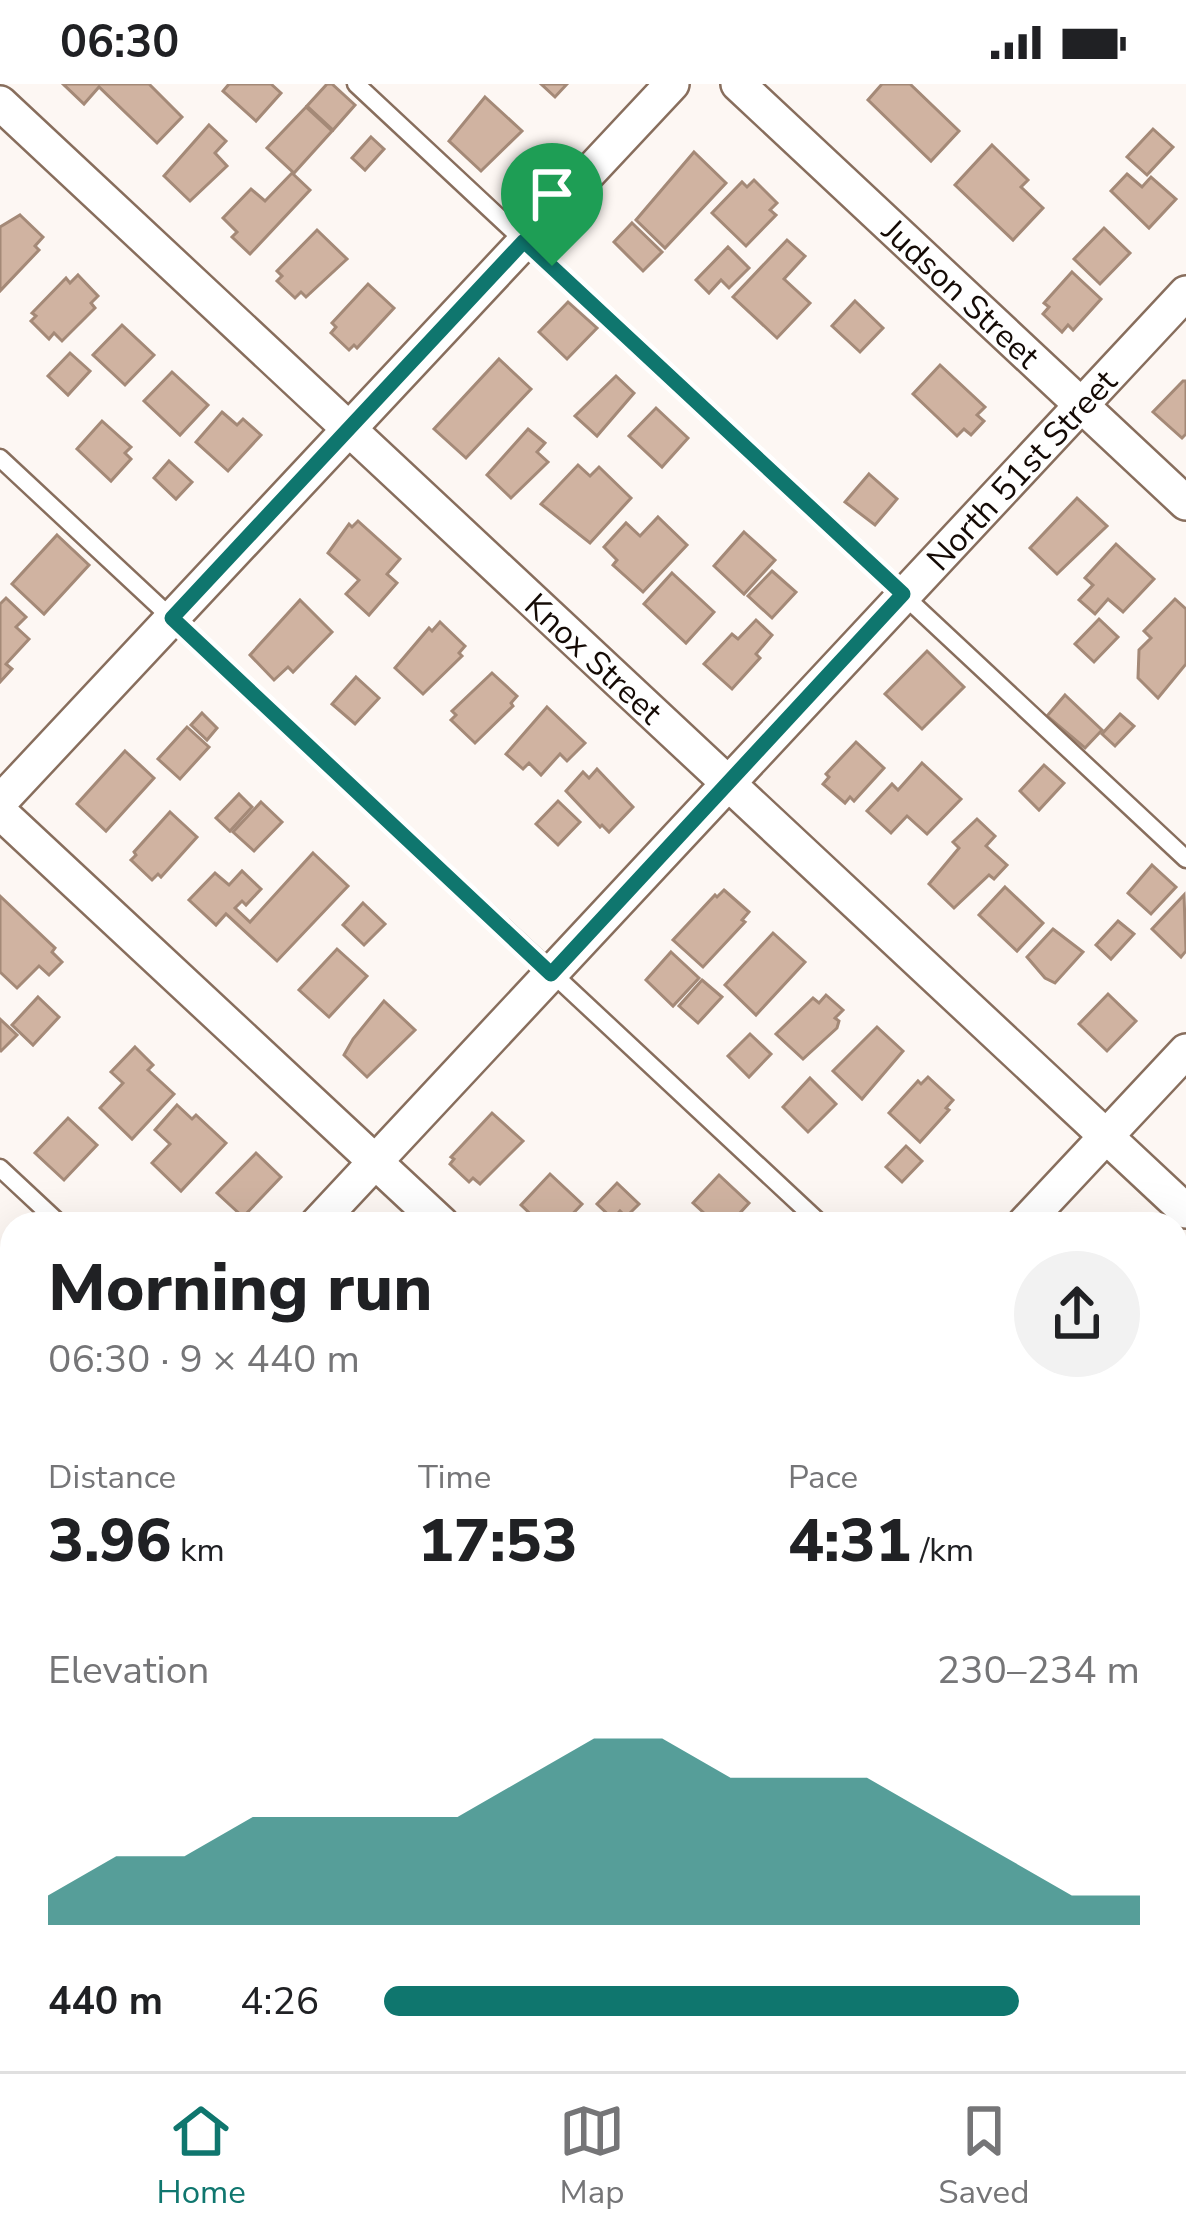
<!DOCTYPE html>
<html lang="en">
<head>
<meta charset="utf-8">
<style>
  :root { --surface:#fff; --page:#f2f2f2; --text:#202124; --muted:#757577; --line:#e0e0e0; --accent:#0f766e }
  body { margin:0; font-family:"Nunito Sans",sans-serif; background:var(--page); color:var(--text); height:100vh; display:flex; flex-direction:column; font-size:45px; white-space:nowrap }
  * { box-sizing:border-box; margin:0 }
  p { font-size:39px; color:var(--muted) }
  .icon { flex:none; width:66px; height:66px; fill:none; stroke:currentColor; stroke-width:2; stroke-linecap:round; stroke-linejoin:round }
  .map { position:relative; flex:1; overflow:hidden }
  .panel { position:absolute; left:0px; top:1128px; width:1188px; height:861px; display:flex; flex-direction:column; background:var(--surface); border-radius:36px 36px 0 0; box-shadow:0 12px 48px #0002 }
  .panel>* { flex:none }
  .pin { position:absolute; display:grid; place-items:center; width:102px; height:102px; color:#fff; margin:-123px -51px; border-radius:50% 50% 50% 0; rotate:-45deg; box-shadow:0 0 12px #0007 }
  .pin .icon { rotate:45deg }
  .round { display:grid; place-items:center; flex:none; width:126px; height:126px; border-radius:63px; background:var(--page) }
  .summary { display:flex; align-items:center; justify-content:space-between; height:204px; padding:0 48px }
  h1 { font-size:66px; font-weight:800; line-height:90px }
  .figures { display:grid; grid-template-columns:repeat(3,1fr); gap:18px; height:204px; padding:12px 48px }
  .figures div { display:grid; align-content:center }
  .figures b { font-size:60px; font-weight:800 }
  .figures small { font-size:33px; font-weight:400 }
  .figures p { font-size:33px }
  .chart { height:336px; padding:24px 48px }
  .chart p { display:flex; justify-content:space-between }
  .chart svg { width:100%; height:216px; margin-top:12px; fill:var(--accent); opacity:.7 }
  ul { padding:0 48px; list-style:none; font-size:39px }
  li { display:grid; grid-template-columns:192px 144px 1fr; align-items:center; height:90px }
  li i { height:30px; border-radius:15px; background:var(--accent) }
  .status { display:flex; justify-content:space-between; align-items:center; height:84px; padding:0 60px; background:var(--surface); direction:ltr }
  .status svg { height:33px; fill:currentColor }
  .menu { display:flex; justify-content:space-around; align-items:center; height:168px; border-top:3px solid var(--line); background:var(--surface); font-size:33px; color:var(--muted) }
  .menu a { display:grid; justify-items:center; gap:6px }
  .menu .active { color:var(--accent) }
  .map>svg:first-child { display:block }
  .building { fill:#d0b3a1; stroke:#a48977; stroke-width:3 }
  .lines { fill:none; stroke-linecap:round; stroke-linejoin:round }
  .service-casing { stroke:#886e5d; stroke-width:21 }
  .minor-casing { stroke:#886e5d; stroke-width:38 }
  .secondary-casing { stroke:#886e5d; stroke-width:52 }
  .service { stroke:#fff; stroke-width:16 }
  .minor { stroke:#fff; stroke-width:33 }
  .secondary { stroke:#fff; stroke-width:48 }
  .route-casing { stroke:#fff; stroke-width:24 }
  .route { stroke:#0f766e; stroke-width:15 }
  .labels { text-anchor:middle; stroke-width:10; stroke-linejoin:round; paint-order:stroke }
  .street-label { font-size:33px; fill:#140a05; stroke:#fff }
</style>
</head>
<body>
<div class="status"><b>06:30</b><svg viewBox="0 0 49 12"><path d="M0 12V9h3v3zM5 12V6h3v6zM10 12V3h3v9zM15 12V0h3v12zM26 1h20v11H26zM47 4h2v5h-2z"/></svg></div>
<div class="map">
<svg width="1186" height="1987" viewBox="0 0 1186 1987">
  <rect width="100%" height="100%" fill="#fdf7f3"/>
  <g class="building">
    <polygon points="63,0 149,0 182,33 157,59 99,3 84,20"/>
    <polygon points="229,0 271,0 281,9 256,37 223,7"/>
    <polygon points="327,0 332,0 355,21 333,46 307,22"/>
    <polygon points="541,0 567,0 555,13"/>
    <polygon points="882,0 910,0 959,47 931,77 868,16"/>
    <polygon points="485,13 522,47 481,87 449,57"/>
    <polygon points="306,23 332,47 294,89 267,64"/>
    <polygon points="209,41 226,57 215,69 227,82 190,117 164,92"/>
    <polygon points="1153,45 1173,63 1147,91 1127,73"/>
    <polygon points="371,53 384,65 365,86 352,74"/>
    <polygon points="992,61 1028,96 1021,103 1043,124 1013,156 955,101"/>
    <polygon points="694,68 726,99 665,164 636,136"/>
    <polygon points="292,89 310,106 250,170 232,153 237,148 223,134 251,105 265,117"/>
    <polygon points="1127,90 1142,103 1151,93 1176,115 1149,144 1111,107"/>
    <polygon points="754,96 777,119 770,126 776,131 746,162 712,129 742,98 747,103"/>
    <polygon points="20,131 43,153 35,162 39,166 0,207 0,143"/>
    <polygon points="632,139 662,168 643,187 614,158"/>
    <polygon points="1104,144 1130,169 1100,200 1074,175"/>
    <polygon points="317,146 347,175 306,213 301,208 295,214 277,197 282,192 277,187"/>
    <polygon points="787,156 805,172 784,195 810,219 777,254 733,213"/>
    <polygon points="728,163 749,184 729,204 721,196 709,209 696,196"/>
    <polygon points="1072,188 1101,215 1073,246 1068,241 1062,248 1043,230 1049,223 1044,219"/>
    <polygon points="78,191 98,212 91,219 95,224 62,257 54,249 49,255 31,237 36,232 32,229 66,194 70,199"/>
    <polygon points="368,200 394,224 357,264 354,261 349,266 331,249 336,243 332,239"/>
    <polygon points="855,217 883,244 860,268 832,242"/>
    <polygon points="568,218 597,244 567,275 539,248"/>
    <polygon points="122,241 154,271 125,301 93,271"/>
    <polygon points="70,269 90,287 68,311 48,292"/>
    <polygon points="499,275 531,305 466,374 434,345"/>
    <polygon points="940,281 985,323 977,331 984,337 971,351 964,345 957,352 913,310"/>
    <polygon points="172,288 208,321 180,351 144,317"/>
    <polygon points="616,292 634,309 597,352 575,332"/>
    <polygon points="1183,297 1186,297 1186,350 1182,354 1153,328"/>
    <polygon points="656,324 688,354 662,383 629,352"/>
    <polygon points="222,328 237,341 243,335 261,351 228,387 196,358"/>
    <polygon points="102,337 131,363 125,369 131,375 111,397 77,365"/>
    <polygon points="528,345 545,359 537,368 548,378 511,414 487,391"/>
    <polygon points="169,377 192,398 176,415 154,394"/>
    <polygon points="578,381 590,392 599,383 631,414 590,459 541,420"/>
    <polygon points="869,390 897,415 875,441 845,418"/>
    <polygon points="1077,414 1107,442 1057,490 1030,464"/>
    <polygon points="658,433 687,461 643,508 613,481 617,476 604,463 626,439 640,452"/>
    <polygon points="358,437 400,475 387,490 397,499 369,531 346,510 359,496 328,469 349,440 352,443"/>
    <polygon points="744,448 775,476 744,510 714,482"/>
    <polygon points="57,451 89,481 44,530 12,500"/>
    <polygon points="1116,460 1154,495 1123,528 1108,515 1095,530 1079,516 1093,501 1085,494"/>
    <polygon points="772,487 796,508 772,534 748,512"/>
    <polygon points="672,489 714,528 686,559 644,520"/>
    <polygon points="6,514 26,533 16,543 29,555 6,580 12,585 0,598 0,520"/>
    <polygon points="1175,515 1186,525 1186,580 1158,614 1138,594 1139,566 1151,554 1144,547"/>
    <polygon points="300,516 332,548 293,588 288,583 274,596 250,571"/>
    <polygon points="1099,535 1118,553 1094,578 1075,560"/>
    <polygon points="756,536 772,551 756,570 760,574 732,605 704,580 732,550 738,555"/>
    <polygon points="440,538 465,562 459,569 462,572 423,610 395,584 429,544 432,547"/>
    <polygon points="927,567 964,603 922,645 885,610"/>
    <polygon points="492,589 517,612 511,619 513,622 475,659 451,636 456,631 452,627"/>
    <polygon points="356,593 379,614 355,640 332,620"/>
    <polygon points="1065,611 1102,646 1085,664 1047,632"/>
    <polygon points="547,623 585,659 567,677 560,670 541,691 529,679 523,685 506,670"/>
    <polygon points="202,629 217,644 207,656 191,641"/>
    <polygon points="1120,630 1134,642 1115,662 1102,650"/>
    <polygon points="187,643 209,663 180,695 158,675"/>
    <polygon points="856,658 884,684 854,717 850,713 845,719 823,700 829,693 826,690"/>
    <polygon points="125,667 154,694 106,747 77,720"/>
    <polygon points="922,679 961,715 927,750 907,732 891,749 867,727 892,700 898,706"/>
    <polygon points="1044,681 1064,699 1039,726 1020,707"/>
    <polygon points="597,685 633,723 609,748 602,741 600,743 566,707 583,688 589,694"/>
    <polygon points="239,710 252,723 230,747 216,734"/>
    <polygon points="558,717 580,738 558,761 536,740"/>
    <polygon points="261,718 282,738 254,767 233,748"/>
    <polygon points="170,728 197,753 161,793 158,790 152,796 131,776 136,771 134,768"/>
    <polygon points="977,735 995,752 986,762 1007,781 994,795 989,791 954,824 929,800 959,764 953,758"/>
    <polygon points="313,769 348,802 277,877 226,830 216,841 189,816 215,789 229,801 242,787 261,805 246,821 242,817 235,824 250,838"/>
    <polygon points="1152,781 1176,803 1151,830 1128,809"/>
    <polygon points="1005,803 1043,839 1017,867 979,831"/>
    <polygon points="724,806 749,828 742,836 745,838 703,883 673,856 715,811 717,813"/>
    <polygon points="1184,811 1186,867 1181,873 1152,845"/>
    <polygon points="0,812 55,864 52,868 62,878 49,891 39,882 17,904 0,888"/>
    <polygon points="363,819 385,840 364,861 343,841"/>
    <polygon points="1118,837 1134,850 1111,875 1096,861"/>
    <polygon points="1053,845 1083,868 1055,899 1045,894 1027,873"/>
    <polygon points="773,849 805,878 756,931 725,901"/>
    <polygon points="337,865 367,892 329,933 299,906"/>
    <polygon points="671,868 699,894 673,922 646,896"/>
    <polygon points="702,896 722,913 698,939 679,922"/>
    <polygon points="1108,910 1136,937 1107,967 1079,940"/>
    <polygon points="826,911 843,926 835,934 839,937 837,944 803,975 776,950 813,914 819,919"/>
    <polygon points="38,913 59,933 33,961 12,941"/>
    <polygon points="384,917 415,946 367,993 344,971 353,955"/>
    <polygon points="0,935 17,951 1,967 0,966"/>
    <polygon points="877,943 903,967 862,1015 833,987"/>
    <polygon points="750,950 771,970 749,993 728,972"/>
    <polygon points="135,963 153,981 148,986 174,1010 132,1055 100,1024 123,999 111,988"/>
    <polygon points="928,993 953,1016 946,1024 949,1026 920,1058 889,1029 918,997 921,1000"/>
    <polygon points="810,994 836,1020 808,1048 783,1023"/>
    <polygon points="177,1021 192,1035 196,1031 226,1059 181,1107 152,1079 170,1060 155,1046"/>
    <polygon points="492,1029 523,1057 480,1100 473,1094 469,1098 450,1080 454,1075 451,1073"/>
    <polygon points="68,1034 97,1061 64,1096 35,1069"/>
    <polygon points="906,1062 922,1077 902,1098 886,1083"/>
    <polygon points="256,1069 281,1093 243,1133 217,1109"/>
    <polygon points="550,1090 582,1120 563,1140 541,1140 521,1121"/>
    <polygon points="719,1091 749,1119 730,1140 716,1140 693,1119"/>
    <polygon points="617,1099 639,1120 626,1133 620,1127 613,1135 597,1120"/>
    <polygon points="12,1316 12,1368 0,1357 0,1328"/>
    <polygon points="1176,1529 1186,1538 1186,1556 1176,1567"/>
    <polygon points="1180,1607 1186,1613 1186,1652 1176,1663 1176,1611"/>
    <polygon points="0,1622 12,1633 10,1711 0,1702"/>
    <polygon points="12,1871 12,1895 0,1884"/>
    <polygon points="1183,1945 1186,1980 1179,1987 1170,1987 1159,1977 1176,1977 1176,1946 1180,1949"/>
    <polygon points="87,1977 149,1977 152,1979 144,1987 98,1987"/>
    <polygon points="331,1977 360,1977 371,1987 322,1987"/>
    <polygon points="399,1977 438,1977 429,1987 409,1987"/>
    <polygon points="692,1977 744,1977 746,1980 740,1987 703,1987"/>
    <polygon points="1113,1977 1139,1977 1129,1987 1104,1987"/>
  </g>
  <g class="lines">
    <defs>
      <g id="service">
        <polyline points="356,0 1186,775"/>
        <polyline points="0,374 821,1140"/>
        <polyline points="0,1084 60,1140"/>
        <polyline points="1176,1466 1186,1475"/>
        <polyline points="0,1862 12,1849"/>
      </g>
      <g id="minor">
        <path id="s1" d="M738,0L1186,419"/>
        <path id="s2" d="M0,19L1186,1127"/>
        <polyline points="0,718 672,0"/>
        <polyline points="0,728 442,1140"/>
        <path id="s3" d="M317,1140L1186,209"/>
        <polyline points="1024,1140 1186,967"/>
        <polyline points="1176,1737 1186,1726"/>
        <polyline points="1176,1826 1186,1836"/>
        <polyline points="239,1987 249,1977"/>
        <polyline points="944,1987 953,1977"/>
      </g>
      <g id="secondary">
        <polyline points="0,1444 12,1455"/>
        <polyline points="572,1977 583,1987"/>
      </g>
    </defs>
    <use href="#service" class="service-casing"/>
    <use href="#minor" class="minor-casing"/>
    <use href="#secondary" class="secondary-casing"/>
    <use href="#service" class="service"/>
    <use href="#minor" class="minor"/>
    <use href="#secondary" class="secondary"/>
  </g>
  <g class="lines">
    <defs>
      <polygon id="route" points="524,157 903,510 551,890 172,534"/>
    </defs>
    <use href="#route" class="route-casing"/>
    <use href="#route" class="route"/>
  </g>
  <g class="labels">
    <g class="street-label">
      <text dy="12" stroke="none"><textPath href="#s1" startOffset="306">Judson Street</textPath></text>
      <text dy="12" stroke="none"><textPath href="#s3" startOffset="1032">North 51st Street</textPath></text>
      <text dy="12" stroke="none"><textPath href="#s2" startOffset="813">Knox Street</textPath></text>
    </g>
  </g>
</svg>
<div class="pin" style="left:552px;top:182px;background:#1e9e55"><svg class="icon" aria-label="arrive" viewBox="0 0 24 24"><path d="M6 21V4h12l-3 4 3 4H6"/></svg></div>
<section class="panel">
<div class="summary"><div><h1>Morning run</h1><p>06:30 · 9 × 440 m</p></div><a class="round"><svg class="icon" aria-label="share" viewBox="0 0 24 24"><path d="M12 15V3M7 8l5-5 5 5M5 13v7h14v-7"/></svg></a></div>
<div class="figures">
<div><p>Distance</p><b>3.96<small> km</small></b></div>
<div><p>Time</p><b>17:53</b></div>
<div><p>Pace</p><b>4:31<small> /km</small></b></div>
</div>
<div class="chart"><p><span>Elevation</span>230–234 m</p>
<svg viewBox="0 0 160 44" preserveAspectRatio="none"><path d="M0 44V38L10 30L20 30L30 22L40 22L50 22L60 22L70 14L80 6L90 6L100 14L110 14L120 14L130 22L140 30L150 38L160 38V44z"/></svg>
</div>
<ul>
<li><b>440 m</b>4:26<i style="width:84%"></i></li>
</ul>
</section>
</div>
<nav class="menu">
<a class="active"><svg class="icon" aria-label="home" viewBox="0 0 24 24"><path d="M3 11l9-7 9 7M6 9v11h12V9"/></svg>Home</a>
<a><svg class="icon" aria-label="map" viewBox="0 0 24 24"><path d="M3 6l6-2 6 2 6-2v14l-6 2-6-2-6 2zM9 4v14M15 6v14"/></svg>Map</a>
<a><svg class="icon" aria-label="saved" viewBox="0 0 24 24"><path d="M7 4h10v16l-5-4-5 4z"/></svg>Saved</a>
</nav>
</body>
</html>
